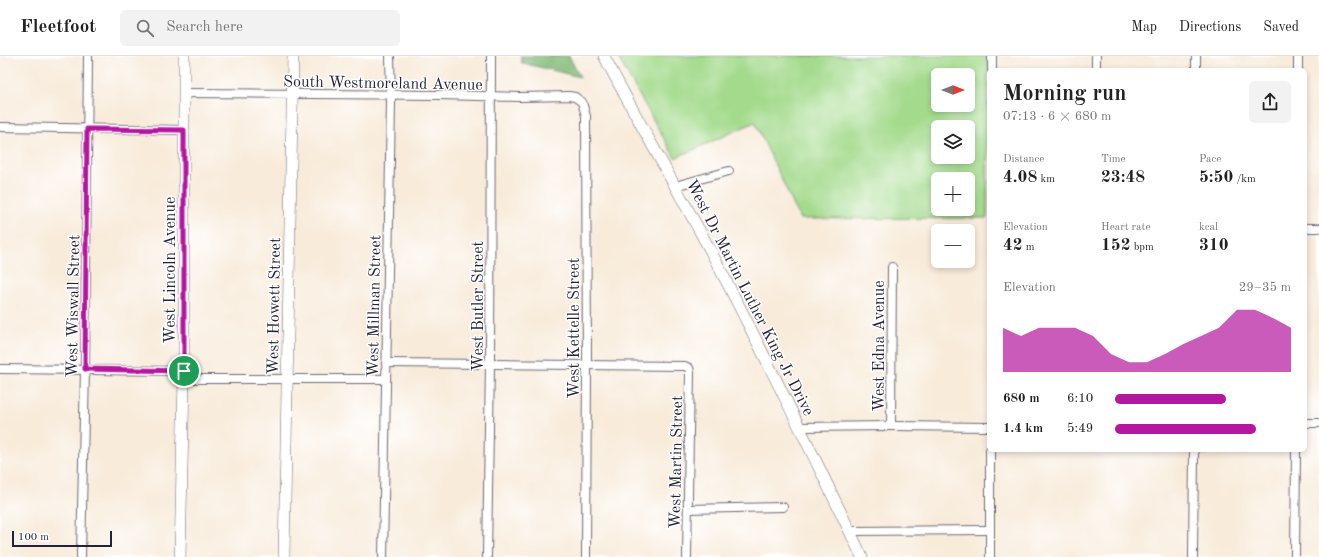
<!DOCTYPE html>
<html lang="en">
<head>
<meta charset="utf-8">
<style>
  :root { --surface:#fff; --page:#f2f2f2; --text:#222; --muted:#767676; --line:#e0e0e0; --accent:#b5179e }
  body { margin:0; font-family:"Old Standard TT",serif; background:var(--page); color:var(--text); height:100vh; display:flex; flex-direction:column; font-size:15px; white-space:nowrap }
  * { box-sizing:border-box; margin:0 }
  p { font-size:13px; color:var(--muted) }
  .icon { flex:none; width:22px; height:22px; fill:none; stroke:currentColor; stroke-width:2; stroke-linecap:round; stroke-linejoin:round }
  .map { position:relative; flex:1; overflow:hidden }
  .drawer { position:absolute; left:987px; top:12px; width:320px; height:384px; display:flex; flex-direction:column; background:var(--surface); border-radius:6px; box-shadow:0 2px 6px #0003 }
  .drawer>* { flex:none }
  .needle { width:26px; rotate:90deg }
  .tools { position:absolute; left:931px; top:12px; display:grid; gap:8px }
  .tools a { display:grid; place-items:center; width:44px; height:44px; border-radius:6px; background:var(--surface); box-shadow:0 2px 6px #0003; font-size:20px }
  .scale { position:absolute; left:12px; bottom:10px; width:100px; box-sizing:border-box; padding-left:4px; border:2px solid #22223b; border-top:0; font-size:11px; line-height:14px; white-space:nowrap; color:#22223b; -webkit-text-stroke:3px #fff; paint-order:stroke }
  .pin { position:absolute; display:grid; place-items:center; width:34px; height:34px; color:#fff; margin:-17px; border:2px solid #fff; border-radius:50%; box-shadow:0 1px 4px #0007 }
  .round { display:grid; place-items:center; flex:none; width:42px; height:42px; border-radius:6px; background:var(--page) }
  .head { display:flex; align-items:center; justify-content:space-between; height:68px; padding:0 16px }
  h1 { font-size:22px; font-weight:800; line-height:30px }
  .stats { display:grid; grid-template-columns:repeat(3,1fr); gap:6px; height:68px; padding:4px 16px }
  .stats div { display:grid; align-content:center }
  .stats b { font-size:17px; font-weight:800 }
  .stats small { font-size:11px; font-weight:400 }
  .stats p { font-size:11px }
  .chart { height:112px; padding:8px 16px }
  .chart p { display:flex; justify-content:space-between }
  .chart svg { width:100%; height:72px; margin-top:4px; fill:var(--accent); opacity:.7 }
  ul { padding:0 16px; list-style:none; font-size:13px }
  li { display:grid; grid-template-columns:64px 48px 1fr; align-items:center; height:30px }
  li i { height:10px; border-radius:5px; background:var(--accent) }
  header { display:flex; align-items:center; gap:24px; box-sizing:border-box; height:56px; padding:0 20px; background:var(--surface); border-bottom:1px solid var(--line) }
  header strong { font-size:19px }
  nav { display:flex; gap:22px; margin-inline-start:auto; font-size:14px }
  .search { width:280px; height:36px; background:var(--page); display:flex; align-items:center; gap:10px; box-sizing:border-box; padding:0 14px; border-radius:6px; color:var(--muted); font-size:15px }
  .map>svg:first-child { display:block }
  .green { fill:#a3da8b; stroke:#627e63; fill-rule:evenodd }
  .forest { fill:#82ba77; stroke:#526e59 }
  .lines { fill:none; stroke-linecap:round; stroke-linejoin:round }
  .minor-casing { stroke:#6d6873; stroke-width:10 }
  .major-casing { stroke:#6d6873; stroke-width:12 }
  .minor { stroke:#fff; stroke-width:8 }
  .major { stroke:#fff; stroke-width:11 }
  .route-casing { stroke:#fff; stroke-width:8 }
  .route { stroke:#b5179e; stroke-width:5 }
  .labels { text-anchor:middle; stroke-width:3; stroke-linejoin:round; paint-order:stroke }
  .street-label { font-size:16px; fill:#22223b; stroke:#fff }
</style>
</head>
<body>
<header>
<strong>Fleetfoot</strong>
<div class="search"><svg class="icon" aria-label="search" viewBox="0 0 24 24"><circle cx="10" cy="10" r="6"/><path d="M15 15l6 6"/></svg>Search here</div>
<nav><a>Map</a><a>Directions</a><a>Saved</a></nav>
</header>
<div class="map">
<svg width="1319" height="501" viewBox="0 0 1319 501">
  <rect width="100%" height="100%" fill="#fff"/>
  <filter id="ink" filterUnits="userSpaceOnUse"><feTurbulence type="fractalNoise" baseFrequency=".025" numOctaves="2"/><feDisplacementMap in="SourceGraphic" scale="8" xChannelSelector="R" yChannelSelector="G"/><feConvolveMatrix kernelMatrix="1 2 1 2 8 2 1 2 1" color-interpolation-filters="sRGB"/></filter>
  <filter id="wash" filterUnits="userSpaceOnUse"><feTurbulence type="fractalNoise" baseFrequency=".012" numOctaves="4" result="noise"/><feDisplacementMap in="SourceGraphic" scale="16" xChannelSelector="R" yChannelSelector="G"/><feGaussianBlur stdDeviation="0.9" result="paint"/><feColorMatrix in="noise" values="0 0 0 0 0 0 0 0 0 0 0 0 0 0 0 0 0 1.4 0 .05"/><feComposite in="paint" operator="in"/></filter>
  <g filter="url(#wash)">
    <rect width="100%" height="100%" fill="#f8ebda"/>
    <path class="green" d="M617,0H988L987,162L800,163L755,66L675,102ZM938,19H968V49H938ZM938,71H968V101H938ZM938,123H968V153H938Z"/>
    <polygon class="forest" points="520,0 569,0 580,21 522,7"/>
  </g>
  <g filter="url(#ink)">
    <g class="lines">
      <defs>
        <g id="minor">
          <polyline points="992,14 992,0"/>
          <polyline points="1096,14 1096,0"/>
          <polyline points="1196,14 1196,0"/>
          <polyline points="1298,14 1298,0"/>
          <polyline points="184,37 440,39 520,41 569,40 575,41 582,46 586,60 587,309 586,501"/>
          <polyline points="0,71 184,74"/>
          <polyline points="675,130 729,115"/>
          <polyline points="1305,172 1319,172"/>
          <polyline points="386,307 685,310 689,312 690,316 687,501"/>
          <polyline points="0,313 184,315"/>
          <polyline points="184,323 385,323"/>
          <polyline points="1305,367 1319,367"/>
          <polyline points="891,370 892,211"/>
          <polyline points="800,371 891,370 989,371"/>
          <polyline points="688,453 783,451"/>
          <polyline points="850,475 990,474"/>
          <polyline points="81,501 85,313 88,0"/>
          <polyline points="383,501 391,46 390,0"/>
          <polyline points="487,501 490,307 491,0"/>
          <polyline points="990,501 990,394"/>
          <polyline points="1193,501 1194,394"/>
          <polyline points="1295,501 1296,394"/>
        </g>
        <g id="major">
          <path d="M604,0C638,65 675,129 710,194C763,295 813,398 862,501"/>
          <polyline points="180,501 184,323 184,0"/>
          <polyline points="284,501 293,0"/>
        </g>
      </defs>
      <use href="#minor" class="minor-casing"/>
      <use href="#major" class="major-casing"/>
      <use href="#minor" class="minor"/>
      <use href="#major" class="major"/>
    </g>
  </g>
  <g class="lines" filter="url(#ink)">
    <defs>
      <polygon id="route" points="87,73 184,74 184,315 85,313"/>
    </defs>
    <use href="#route" class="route-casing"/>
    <use href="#route" class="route"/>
  </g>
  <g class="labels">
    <g class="street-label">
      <text transform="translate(383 26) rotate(1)" y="6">South Westmoreland Avenue</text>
      <text transform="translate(169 214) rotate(-90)" y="6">West Lincoln Avenue</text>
      <text transform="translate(751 241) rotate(63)" y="6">West Dr Martin Luther King Jr Drive</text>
      <text transform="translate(72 250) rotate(-89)" y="6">West Wiswall Street</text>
      <text transform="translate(273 250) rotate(-89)" y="6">West Howett Street</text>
      <text transform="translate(373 250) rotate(-89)" y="6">West Millman Street</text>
      <text transform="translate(477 250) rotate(-90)" y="6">West Butler Street</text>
      <text transform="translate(573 272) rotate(-90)" y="6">West Kettelle Street</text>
      <text transform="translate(878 290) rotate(-90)" y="6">West Edna Avenue</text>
      <text transform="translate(675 406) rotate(-89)" y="6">West Martin Street</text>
    </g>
  </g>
</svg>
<div class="tools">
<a><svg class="needle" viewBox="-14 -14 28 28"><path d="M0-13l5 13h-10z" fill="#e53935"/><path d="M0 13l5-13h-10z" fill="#767676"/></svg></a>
<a><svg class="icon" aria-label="layers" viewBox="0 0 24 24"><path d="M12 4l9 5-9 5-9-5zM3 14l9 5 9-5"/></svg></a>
<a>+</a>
<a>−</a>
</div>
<div class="scale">100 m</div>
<div class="pin" style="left:184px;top:315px;background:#1e9e55"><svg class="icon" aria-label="arrive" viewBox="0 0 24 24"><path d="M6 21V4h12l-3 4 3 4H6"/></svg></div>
<section class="drawer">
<div class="head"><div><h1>Morning run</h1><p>07:13 · 6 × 680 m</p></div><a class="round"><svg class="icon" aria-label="share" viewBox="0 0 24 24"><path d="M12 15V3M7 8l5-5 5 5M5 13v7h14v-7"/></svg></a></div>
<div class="stats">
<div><p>Distance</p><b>4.08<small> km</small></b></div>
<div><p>Time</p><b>23:48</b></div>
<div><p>Pace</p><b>5:50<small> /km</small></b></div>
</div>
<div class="stats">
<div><p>Elevation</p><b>42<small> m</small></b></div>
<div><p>Heart rate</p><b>152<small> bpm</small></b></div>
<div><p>kcal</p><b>310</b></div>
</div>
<div class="chart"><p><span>Elevation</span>29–35 m</p>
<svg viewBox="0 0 160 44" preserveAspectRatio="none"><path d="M0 44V17L10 22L20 17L30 17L40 17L50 22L60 33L70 38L80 38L90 33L100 27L110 22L120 17L130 6L140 6L150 11L160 17V44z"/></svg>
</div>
<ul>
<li><b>680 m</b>6:10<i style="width:63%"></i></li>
<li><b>1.4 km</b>5:49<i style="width:80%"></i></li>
</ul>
</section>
</div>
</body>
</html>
